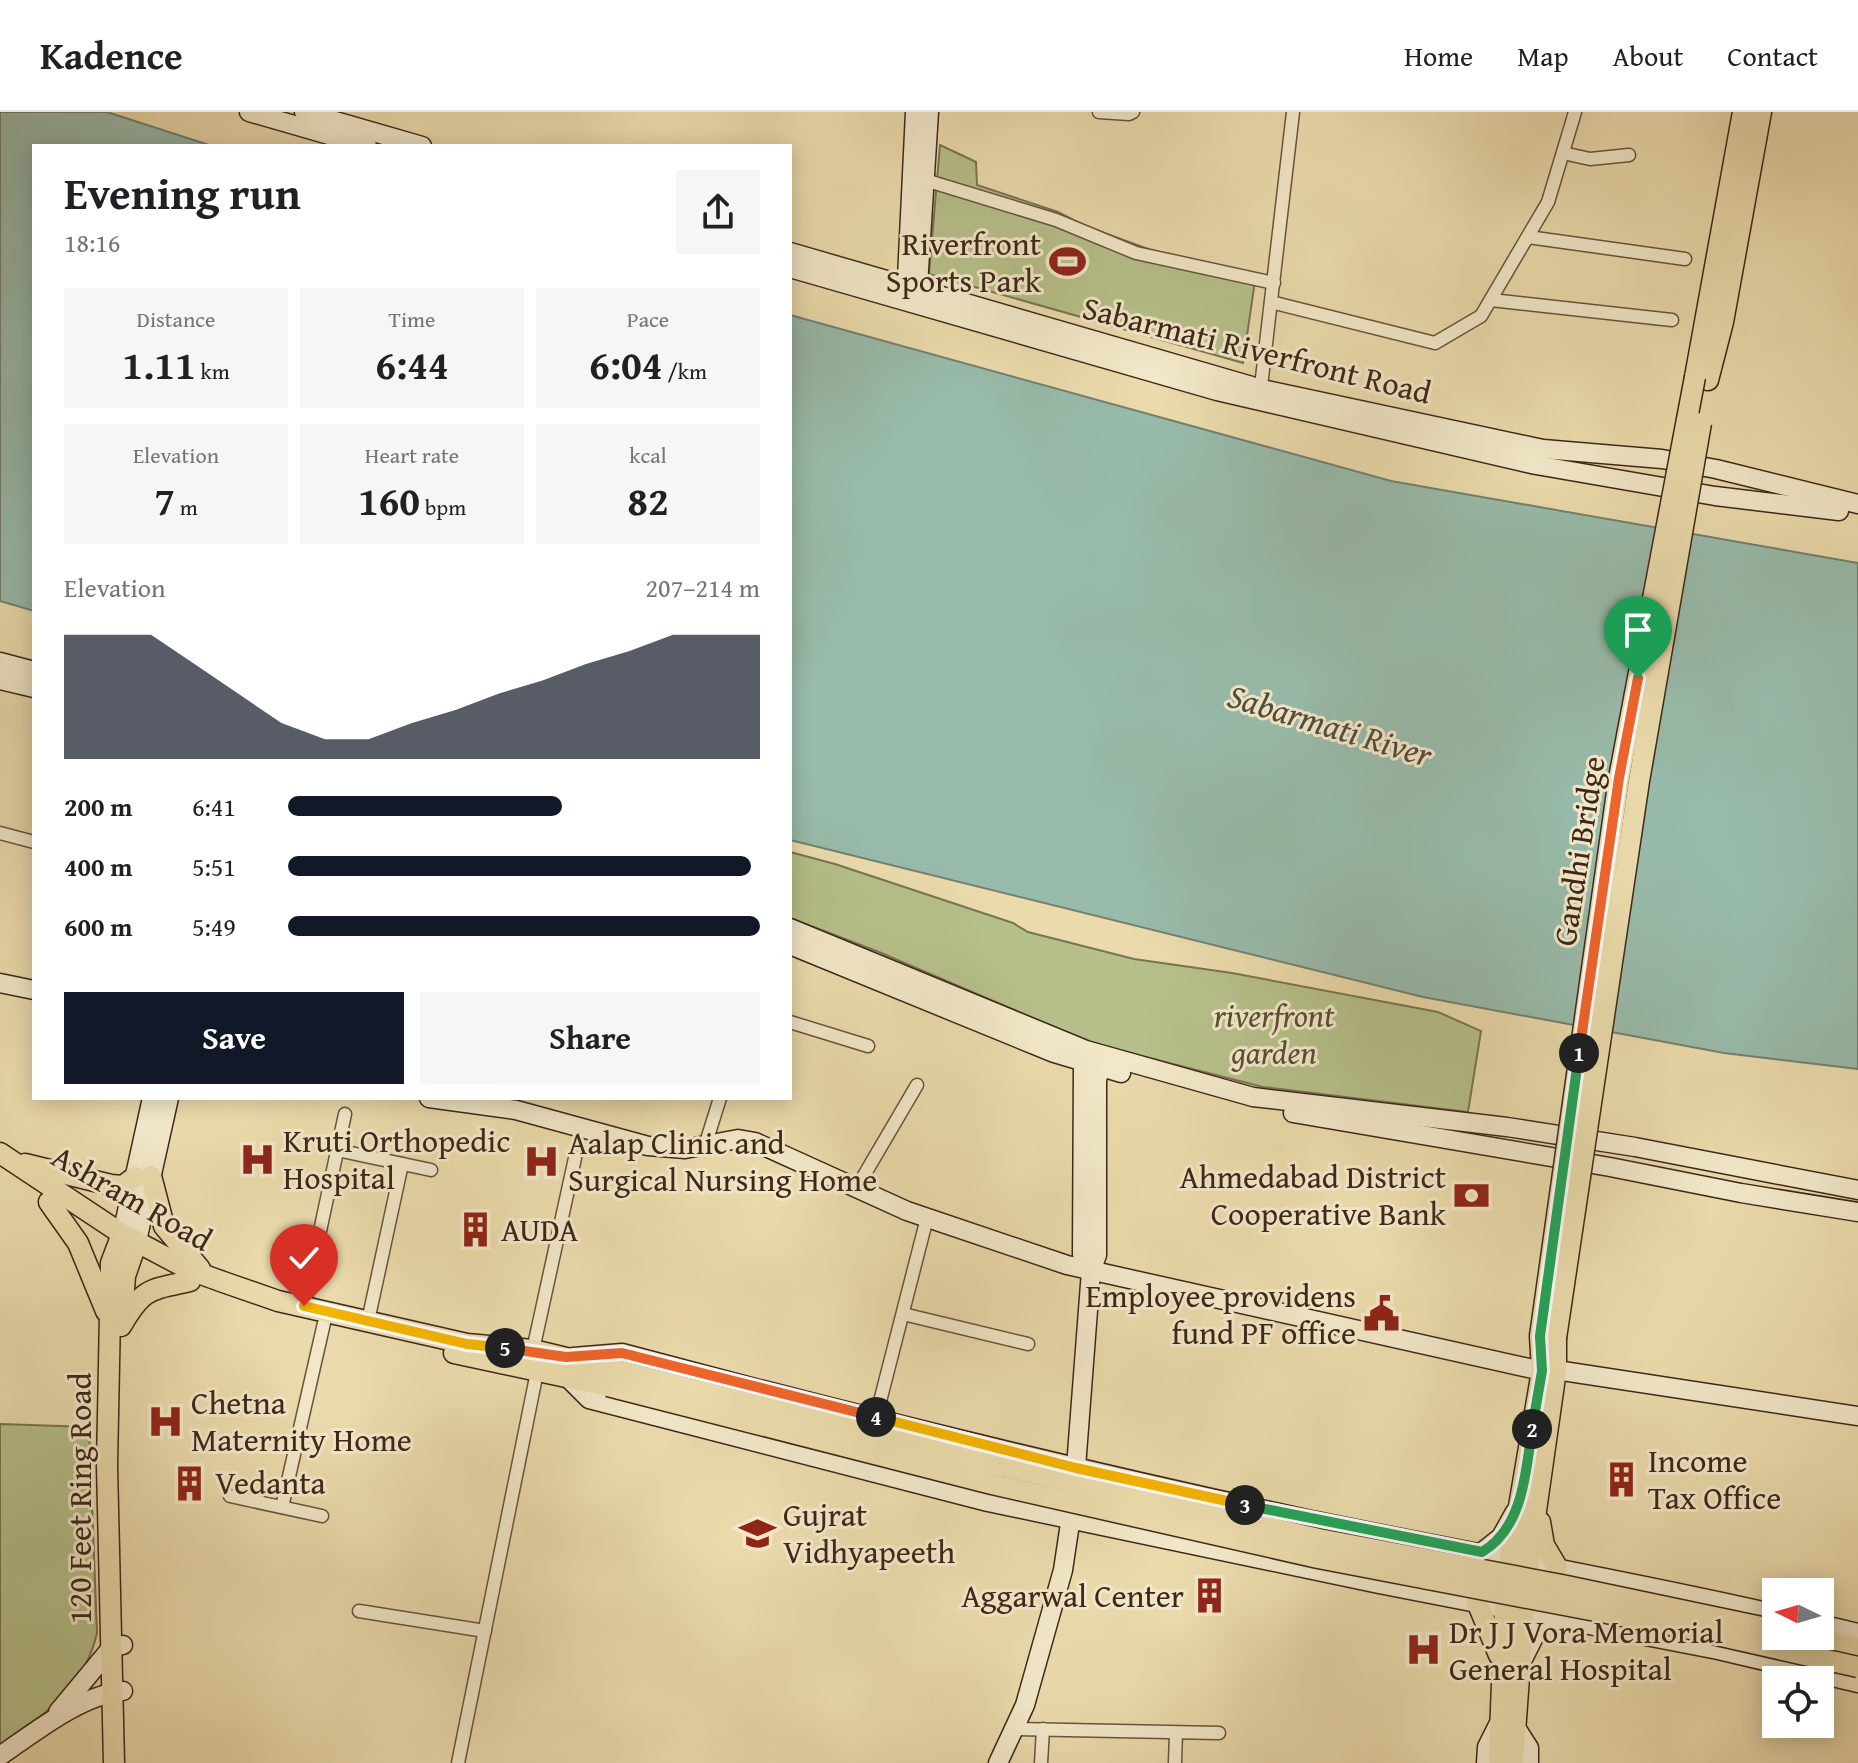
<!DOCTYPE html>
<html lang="en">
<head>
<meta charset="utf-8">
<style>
  :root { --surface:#fff; --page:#f6f6f6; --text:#202124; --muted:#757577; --line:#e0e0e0; --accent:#111827 }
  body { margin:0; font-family:"Gentium Book Plus",serif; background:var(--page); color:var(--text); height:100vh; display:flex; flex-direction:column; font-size:30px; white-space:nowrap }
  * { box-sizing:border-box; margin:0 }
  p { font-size:26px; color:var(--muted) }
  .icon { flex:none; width:44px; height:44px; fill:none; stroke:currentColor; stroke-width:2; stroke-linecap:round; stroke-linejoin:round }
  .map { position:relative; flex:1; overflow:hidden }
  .side { position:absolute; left:32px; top:32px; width:760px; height:956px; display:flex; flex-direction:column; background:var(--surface); border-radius:0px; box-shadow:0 4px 20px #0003 }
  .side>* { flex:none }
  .needle { width:52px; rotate:275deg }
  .controls { position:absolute; left:1762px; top:1466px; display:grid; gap:16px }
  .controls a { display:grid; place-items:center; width:72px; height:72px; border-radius:0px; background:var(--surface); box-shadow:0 4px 20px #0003; font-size:40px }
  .pin { position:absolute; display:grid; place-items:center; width:68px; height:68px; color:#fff; margin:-82px -34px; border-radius:50% 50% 50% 0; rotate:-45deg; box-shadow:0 0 8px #0007 }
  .pin .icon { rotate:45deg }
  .km { position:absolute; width:40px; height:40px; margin:-20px; border-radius:50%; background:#222; color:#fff; font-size:22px; line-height:40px; text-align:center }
  .round { display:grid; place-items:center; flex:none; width:84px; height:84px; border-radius:0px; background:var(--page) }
  .headline { display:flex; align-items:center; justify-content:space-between; height:136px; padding:0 32px }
  h1 { font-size:44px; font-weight:700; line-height:60px }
  .figures { display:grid; grid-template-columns:repeat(3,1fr); gap:12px; height:136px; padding:8px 32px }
  .figures div { display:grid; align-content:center; border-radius:0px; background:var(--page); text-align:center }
  .figures b { font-size:40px; font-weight:700 }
  .figures small { font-size:22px; font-weight:400 }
  .figures p { font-size:22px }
  .chart { height:224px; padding:16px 32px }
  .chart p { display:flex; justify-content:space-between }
  .chart svg { width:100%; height:144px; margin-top:8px; fill:var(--accent); opacity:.7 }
  .primary-button { display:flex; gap:16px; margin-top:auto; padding:16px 32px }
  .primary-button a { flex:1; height:92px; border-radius:0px; background:var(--accent); color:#fff; font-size:32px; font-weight:700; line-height:92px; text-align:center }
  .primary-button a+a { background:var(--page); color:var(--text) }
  ul { padding:0 32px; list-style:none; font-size:26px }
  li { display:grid; grid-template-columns:128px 96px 1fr; align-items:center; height:60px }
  li i { height:20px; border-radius:10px; background:var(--accent) }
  header { display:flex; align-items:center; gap:48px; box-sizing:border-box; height:112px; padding:0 40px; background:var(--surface); border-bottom:2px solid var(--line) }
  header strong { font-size:38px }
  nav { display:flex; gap:44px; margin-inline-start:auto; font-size:28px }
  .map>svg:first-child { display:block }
  .green { fill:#b6c08a; stroke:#7a7452; stroke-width:2 }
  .water { fill:#98bbab; stroke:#748071; stroke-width:2 }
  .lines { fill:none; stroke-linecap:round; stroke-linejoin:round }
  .street-casing { stroke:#68543e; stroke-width:15 }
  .secondary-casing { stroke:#3d271a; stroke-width:21 }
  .primary-casing { stroke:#3d271a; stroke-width:23 }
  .street { stroke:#f2e8c9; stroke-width:12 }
  .secondary { stroke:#f2e8c9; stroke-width:18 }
  .primary { stroke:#ebdbac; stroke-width:20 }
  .primary-bridge-casing { stroke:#3d271a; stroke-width:23; stroke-linecap:butt }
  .primary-bridge { stroke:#ebdbac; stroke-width:20 }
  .split-1-casing { stroke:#fff; stroke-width:16 }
  .split-2-casing { stroke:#fff; stroke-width:16 }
  .split-3-casing { stroke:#fff; stroke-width:16 }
  .split-4-casing { stroke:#fff; stroke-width:16 }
  .split-5-casing { stroke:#fff; stroke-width:16 }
  .split-6-casing { stroke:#fff; stroke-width:16 }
  .split-1 { stroke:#f0652b; stroke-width:10 }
  .split-2 { stroke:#22a559; stroke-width:10 }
  .split-3 { stroke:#22a559; stroke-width:10 }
  .split-4 { stroke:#f5b400; stroke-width:10 }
  .split-5 { stroke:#f0652b; stroke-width:10 }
  .split-6 { stroke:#f5b400; stroke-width:10 }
  .labels { text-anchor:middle; stroke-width:6; stroke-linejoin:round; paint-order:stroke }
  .poi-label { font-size:32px; fill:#3d271a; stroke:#f2e8c9; text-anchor:start }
  .street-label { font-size:32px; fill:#3d271a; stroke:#f2e8c9 }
  .park-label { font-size:32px; font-style:italic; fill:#5b4d36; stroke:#f2e8c9 }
  .water-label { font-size:34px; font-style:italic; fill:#544c3e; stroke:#f2e8c9 }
</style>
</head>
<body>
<header>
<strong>Kadence</strong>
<nav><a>Home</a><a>Map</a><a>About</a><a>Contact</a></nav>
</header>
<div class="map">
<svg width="1858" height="1651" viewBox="0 0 1858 1651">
  <rect width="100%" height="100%" fill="#ebdbac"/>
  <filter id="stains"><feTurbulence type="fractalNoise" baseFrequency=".0025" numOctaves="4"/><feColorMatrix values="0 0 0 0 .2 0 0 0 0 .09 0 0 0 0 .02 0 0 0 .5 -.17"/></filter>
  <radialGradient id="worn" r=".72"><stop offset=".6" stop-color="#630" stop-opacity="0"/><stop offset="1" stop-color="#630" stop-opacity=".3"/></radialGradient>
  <g class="green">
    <polygon points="940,33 976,50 977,73 1058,100 1085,114 1151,138 1256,162 1243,251 929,162"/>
    <polygon points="790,740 835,752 1013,811 1028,820 1134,847 1232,861 1438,900 1481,919 1468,1000 1263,975 1091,931 879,840 790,806"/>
    <path d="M0,1312L89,1315L97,1521C85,1575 43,1605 0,1634Z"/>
  </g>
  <g class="water">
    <polygon points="0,0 107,0 212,34 34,34 34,499 0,489"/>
    <polygon points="790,203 1391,369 1858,451 1858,957 1724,941 1423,885 790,728"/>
  </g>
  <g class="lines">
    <defs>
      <g id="street">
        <polyline points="1099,0 1129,2 1133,0"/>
        <polyline points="1563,41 1590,47 1629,43"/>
        <polyline points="925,68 1056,108 1136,141 1274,171"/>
        <polyline points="1528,125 1685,147"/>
        <polyline points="1491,188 1672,208"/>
        <polyline points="1271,190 1435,231 1481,204 1548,90 1575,0"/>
        <polyline points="1260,283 1293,0"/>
        <polyline points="0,721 34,730"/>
        <polyline points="790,910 868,934"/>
        <polyline points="705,1034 720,986"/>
        <polyline points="337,1038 431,1058"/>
        <polyline points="856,1077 917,973"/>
        <polyline points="304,1194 345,1002"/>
        <polyline points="903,1202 1028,1232"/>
        <polyline points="368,1209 402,1052"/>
        <polyline points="533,1238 575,1046"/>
        <polyline points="876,1305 927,1106"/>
        <polyline points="230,1384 322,1404"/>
        <polyline points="282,1395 324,1211"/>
        <polyline points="359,1499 485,1519"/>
        <polyline points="1015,1617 1219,1621"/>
        <polyline points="458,1651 537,1260"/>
        <polyline points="1041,1651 1043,1617"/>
        <polyline points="1175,1651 1176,1621"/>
      </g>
      <g id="secondary">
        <polyline points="249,0 367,34"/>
        <polyline points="304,0 422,34"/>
        <polyline points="790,140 1262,277 1543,337 1662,347 1716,357 1858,392"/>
        <polyline points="790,156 1217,279 1536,353 1715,384 1839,399"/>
        <polyline points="907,166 915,0"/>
        <polyline points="917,189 929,0"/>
        <polyline points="0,550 34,559"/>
        <polyline points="0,568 34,576"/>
        <polyline points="790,816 1086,938 1253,985 1507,1015 1635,1035 1858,1078"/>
        <polyline points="790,833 1054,941 1121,961"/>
        <polyline points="0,871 34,878"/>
        <polyline points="1086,940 1083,951 1082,1142 1091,1159"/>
        <polyline points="429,986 516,998 648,1034 685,1037 738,1027 755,1030 907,1099 1067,1153 1542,1259"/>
        <polyline points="1293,1001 1610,1055 1741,1081 1858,1100"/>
        <polyline points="122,1122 152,986"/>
        <polyline points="137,1129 169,986"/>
        <path d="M573,1245L622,1241C847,1301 1074,1357 1302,1406C1460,1439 1619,1466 1776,1502"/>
        <polyline points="1556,1258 1858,1304"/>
        <polyline points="566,1264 589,1287 988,1390 1379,1472 1718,1538 1858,1571"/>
        <polyline points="1075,1368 1091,1159 1097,1143 1097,969 1102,944"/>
        <polyline points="1482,1440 1501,1425 1515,1400"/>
        <polyline points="1820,1512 1858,1521"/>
        <polyline points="1521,1551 1545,1503"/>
        <polyline points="58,1600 112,1535 123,1533"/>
        <polyline points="1515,1614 1529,1636 1529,1651"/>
        <path d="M0,1644C35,1620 81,1583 123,1579"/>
        <polyline points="998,1651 1025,1593 1063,1458 1072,1398"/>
        <polyline points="1486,1651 1487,1635 1500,1609"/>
      </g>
      <g id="primary">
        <polyline points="1695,265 1743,0"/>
        <polyline points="1708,268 1723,210 1761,0"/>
        <polyline points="0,1041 122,1122 190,1158 226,1171 278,1189 467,1232 533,1238 612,1257"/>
        <polyline points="25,1052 111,1073 123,1074 135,1065"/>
        <polyline points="151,1064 164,1114 200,1157"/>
        <polyline points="49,1090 78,1131 106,1199"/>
        <polyline points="123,1191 125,1164 137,1129"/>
        <path d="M121,1214C143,1176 149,1178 190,1169"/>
        <polyline points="454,1241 608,1274"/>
        <polyline points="1540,1410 1544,1433 1557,1455"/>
        <polyline points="1477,1490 1499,1543"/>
        <polyline points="1804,1524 1858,1536"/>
        <polyline points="1499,1647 1506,1471 1542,1259 1540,1224"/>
        <polyline points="1513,1648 1526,1469 1556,1258 1556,1226"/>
        <polyline points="114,1651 107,1354 111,1151 122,1122"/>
      </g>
    </defs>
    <use href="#street" class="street-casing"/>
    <use href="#secondary" class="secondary-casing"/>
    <use href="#primary" class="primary-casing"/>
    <use href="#street" class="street"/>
    <use href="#secondary" class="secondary"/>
    <use href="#primary" class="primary"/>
    <defs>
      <g id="primary-bridge">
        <polyline points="1540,1224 1619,666 1695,265"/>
        <polyline points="1556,1226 1639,669 1701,311"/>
        <polyline points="612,1257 984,1350 1319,1427 1567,1474 1776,1518"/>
        <polyline points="608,1274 992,1372 1318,1446 1690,1517 1858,1555"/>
      </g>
    </defs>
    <use href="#primary-bridge" class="primary-bridge-casing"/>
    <use href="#primary-bridge" class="primary-bridge"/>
  </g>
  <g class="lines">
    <defs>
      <polyline id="split-1" points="1579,941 1619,666 1638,566"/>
      <polyline id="split-2" points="1532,1317 1542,1259 1540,1224 1579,941"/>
      <path id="split-3" d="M1245,1393L1482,1440C1523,1416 1526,1360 1532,1317"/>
      <polyline id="split-4" points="876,1305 1076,1356 1245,1393"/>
      <polyline id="split-5" points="505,1236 566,1245 622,1241 876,1305"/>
      <polyline id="split-6" points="304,1194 467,1232 505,1236"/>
    </defs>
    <use href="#split-1" class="split-1-casing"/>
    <use href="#split-2" class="split-2-casing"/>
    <use href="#split-3" class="split-3-casing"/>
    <use href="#split-4" class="split-4-casing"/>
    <use href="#split-5" class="split-5-casing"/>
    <use href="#split-6" class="split-6-casing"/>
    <use href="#split-1" class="split-1"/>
    <use href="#split-2" class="split-2"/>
    <use href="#split-3" class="split-3"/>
    <use href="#split-4" class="split-4"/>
    <use href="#split-5" class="split-5"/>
    <use href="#split-6" class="split-6"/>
  </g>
  <defs>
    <symbol id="stadium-bare" viewBox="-9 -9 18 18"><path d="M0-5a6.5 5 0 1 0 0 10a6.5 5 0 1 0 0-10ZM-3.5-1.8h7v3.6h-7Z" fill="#8f2418" stroke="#f2e8c9" stroke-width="2.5" paint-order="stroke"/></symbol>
    <symbol id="hospital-bare" viewBox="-9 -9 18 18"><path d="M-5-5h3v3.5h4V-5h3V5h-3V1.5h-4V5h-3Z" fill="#8f2418" stroke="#f2e8c9" stroke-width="2.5" paint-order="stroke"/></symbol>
    <symbol id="bank-bare" viewBox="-9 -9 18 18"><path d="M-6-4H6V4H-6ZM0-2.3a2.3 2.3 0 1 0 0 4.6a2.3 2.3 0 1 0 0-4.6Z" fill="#8f2418" stroke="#f2e8c9" stroke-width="2.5" paint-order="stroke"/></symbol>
    <symbol id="building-bare" viewBox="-9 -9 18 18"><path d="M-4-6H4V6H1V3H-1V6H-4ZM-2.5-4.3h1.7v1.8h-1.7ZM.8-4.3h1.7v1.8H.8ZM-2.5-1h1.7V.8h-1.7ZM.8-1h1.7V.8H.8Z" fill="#8f2418" stroke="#f2e8c9" stroke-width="2.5" paint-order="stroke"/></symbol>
    <symbol id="civic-bare" viewBox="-9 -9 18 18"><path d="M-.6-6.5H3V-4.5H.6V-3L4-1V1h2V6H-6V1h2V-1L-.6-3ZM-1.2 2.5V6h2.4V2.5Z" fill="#8f2418" stroke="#f2e8c9" stroke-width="2.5" paint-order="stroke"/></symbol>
    <symbol id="university-bare" viewBox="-9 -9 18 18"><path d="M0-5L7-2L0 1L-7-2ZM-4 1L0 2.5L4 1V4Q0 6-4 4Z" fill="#8f2418" stroke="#f2e8c9" stroke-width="2.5" paint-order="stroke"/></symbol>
  </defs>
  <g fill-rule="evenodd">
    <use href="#stadium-bare" x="1042" y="124" width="51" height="51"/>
    <use href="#hospital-bare" x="232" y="1022" width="51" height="51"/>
    <use href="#hospital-bare" x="516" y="1024" width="51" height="51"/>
    <use href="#bank-bare" x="1446" y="1058" width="51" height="51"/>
    <use href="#building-bare" x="450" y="1092" width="51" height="51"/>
    <use href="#civic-bare" x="1356" y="1176" width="51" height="51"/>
    <use href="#hospital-bare" x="140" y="1284" width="51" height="51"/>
    <use href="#building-bare" x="1596" y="1342" width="51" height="51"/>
    <use href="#building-bare" x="164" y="1346" width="51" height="51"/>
    <use href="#university-bare" x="732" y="1396" width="51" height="51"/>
    <use href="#building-bare" x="1184" y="1458" width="51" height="51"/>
    <use href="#hospital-bare" x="1398" y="1512" width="51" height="51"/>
  </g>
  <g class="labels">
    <g class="poi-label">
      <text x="1041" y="143" text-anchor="end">Riverfront<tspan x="1041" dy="37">Sports Park</tspan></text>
      <text x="283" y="1040">Kruti Orthopedic<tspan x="283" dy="37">Hospital</tspan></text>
      <text x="568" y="1042">Aalap Clinic and<tspan x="568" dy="37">Surgical Nursing Home</tspan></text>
      <text x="1446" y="1076" text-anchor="end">Ahmedabad District<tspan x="1446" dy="37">Cooperative Bank</tspan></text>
      <text x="501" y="1129">AUDA</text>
      <text x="1356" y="1195" text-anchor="end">Employee providens<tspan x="1356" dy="37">fund PF office</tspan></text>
      <text x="191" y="1302">Chetna<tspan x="191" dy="37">Maternity Home</tspan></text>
      <text x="1648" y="1360">Income<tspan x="1648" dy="37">Tax Office</tspan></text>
      <text x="215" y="1382">Vedanta</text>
      <text x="783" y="1414">Gujrat<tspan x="783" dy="37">Vidhyapeeth</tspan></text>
      <text x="1184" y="1495" text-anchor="end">Aggarwal Center</text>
      <text x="1449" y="1531">Dr J J Vora Memorial<tspan x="1449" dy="37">General Hospital</tspan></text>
    </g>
    <g class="street-label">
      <text transform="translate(1257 238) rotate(14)" y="11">Sabarmati Riverfront Road</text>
      <text transform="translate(1579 739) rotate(-81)" y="11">Gandhi Bridge</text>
      <text transform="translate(132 1086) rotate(30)" y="11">Ashram Road</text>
      <text transform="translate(80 1386) rotate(-90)" y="11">120 Feet Ring Road</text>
    </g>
    <g class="park-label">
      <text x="1274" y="915">riverfront<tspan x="1274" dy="37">garden</tspan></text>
    </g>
    <g class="water-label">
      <text transform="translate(1330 613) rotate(17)" y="12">Sabarmati River</text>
    </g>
  </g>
  <rect width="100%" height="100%" filter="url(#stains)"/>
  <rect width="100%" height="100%" fill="url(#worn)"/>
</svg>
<div class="controls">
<a><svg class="needle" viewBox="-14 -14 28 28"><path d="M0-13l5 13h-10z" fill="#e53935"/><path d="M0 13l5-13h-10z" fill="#757577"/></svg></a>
<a><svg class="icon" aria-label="locate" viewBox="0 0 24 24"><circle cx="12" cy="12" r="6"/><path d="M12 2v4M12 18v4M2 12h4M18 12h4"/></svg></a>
</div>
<div class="pin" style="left:1638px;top:566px;background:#1e9e55"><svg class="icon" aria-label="arrive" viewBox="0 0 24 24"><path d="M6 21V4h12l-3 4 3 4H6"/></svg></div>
<div class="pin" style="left:304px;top:1194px;background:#d93025"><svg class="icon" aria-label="check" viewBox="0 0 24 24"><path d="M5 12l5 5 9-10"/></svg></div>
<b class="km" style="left:1579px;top:941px">1</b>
<b class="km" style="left:1532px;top:1317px">2</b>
<b class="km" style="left:1245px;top:1393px">3</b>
<b class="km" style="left:876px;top:1305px">4</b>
<b class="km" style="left:505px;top:1236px">5</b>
<section class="side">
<div class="headline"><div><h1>Evening run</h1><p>18:16</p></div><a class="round"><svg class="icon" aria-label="share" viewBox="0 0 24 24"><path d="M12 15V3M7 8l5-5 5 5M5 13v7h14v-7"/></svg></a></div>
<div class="figures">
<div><p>Distance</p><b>1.11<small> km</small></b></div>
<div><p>Time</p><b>6:44</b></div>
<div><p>Pace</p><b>6:04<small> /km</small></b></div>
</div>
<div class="figures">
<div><p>Elevation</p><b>7<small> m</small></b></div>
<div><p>Heart rate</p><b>160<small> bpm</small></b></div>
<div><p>kcal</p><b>82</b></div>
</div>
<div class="chart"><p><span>Elevation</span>207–214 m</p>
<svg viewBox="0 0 160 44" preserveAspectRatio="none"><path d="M0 44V6L10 6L20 6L30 15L40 24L50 33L60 38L70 38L80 33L90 29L100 24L110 20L120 15L130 11L140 6L150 6L160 6V44z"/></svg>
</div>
<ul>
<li><b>200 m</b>6:41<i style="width:58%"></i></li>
<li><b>400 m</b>5:51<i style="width:98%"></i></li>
<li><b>600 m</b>5:49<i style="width:100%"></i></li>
</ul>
<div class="primary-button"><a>Save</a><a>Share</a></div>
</section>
</div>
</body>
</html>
